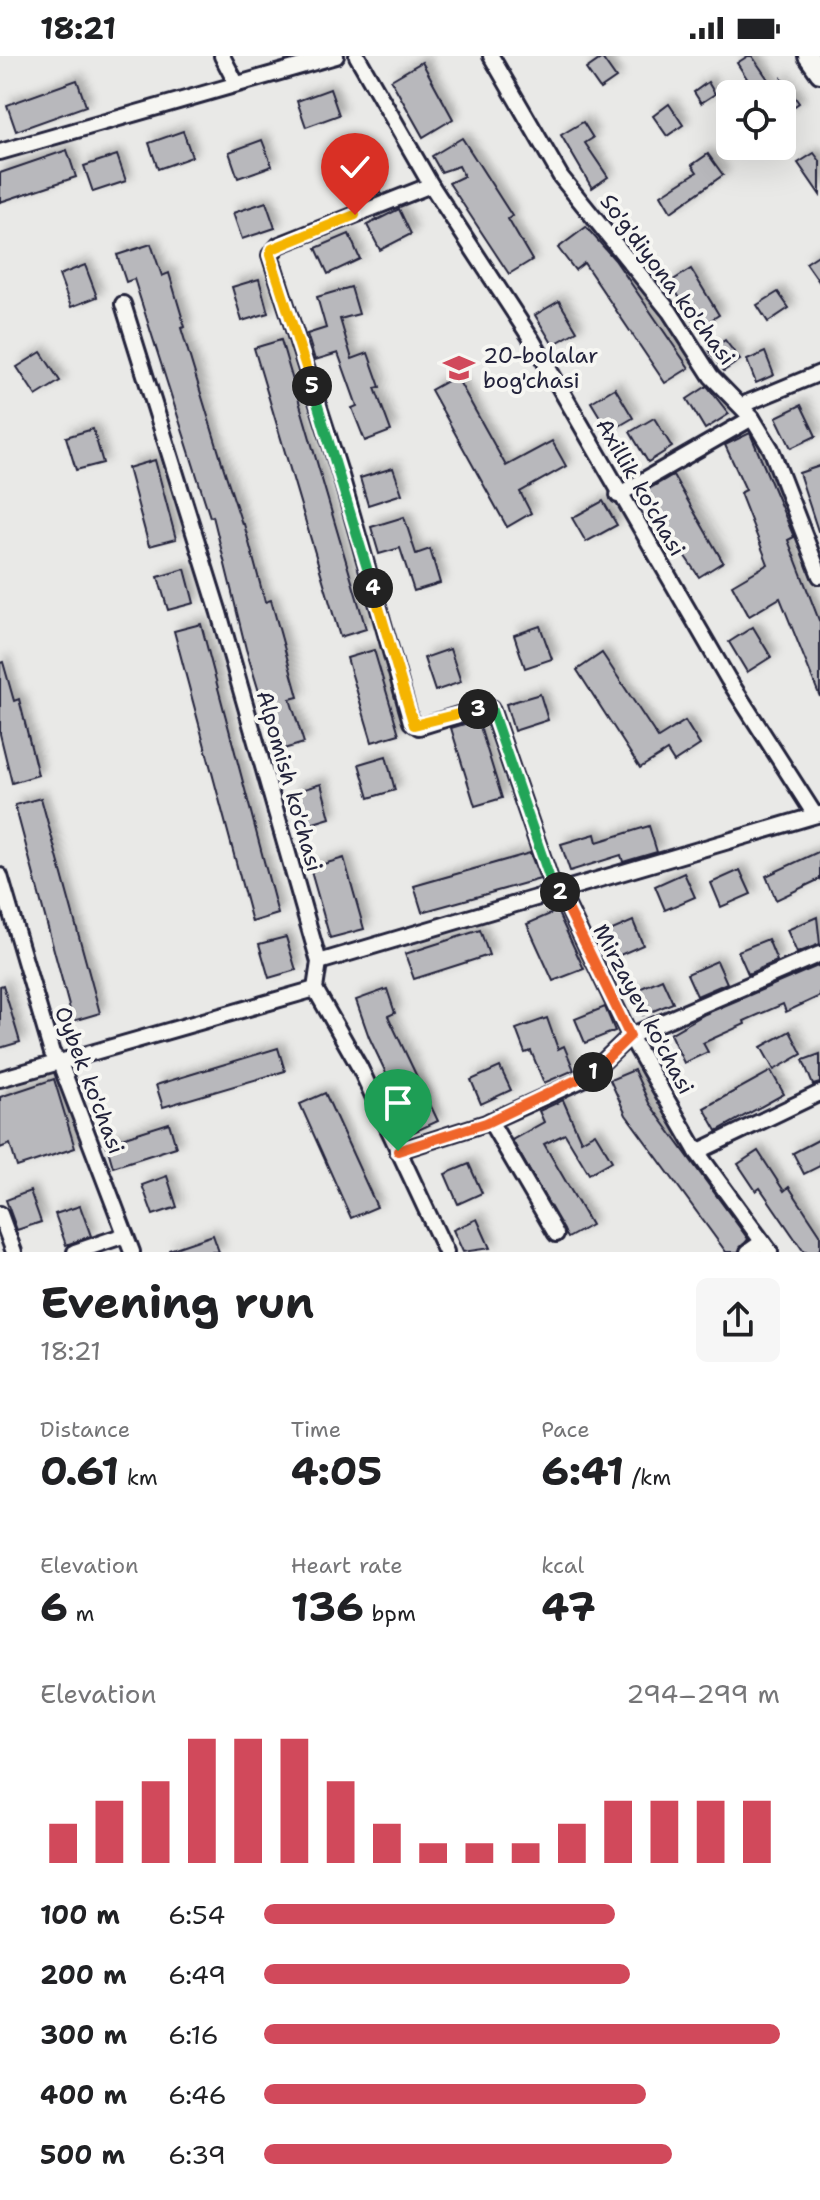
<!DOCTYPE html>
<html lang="en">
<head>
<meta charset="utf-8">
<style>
  :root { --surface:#fff; --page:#f6f6f6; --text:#202124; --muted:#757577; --accent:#d1495b }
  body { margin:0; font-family:"Shantell Sans",sans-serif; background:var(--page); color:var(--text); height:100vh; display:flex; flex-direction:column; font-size:30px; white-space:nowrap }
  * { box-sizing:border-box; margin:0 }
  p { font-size:26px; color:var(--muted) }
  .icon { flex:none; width:44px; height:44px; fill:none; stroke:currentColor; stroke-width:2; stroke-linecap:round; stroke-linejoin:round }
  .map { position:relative; height:1196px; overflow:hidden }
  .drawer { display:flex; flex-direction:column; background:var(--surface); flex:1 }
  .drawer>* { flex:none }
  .tools { position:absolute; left:716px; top:24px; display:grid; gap:16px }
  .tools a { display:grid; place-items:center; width:80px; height:80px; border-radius:12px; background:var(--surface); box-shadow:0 8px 32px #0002; font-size:40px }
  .pin { position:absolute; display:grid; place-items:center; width:68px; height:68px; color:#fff; margin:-82px -34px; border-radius:50% 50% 50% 0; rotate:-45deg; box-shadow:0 0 8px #0007 }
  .pin .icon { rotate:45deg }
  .km { position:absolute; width:40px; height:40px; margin:-20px; border-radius:50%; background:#222; color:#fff; font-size:22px; line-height:40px; text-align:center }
  .round { display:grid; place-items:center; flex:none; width:84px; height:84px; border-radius:12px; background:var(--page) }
  .headline { display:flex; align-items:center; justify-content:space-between; height:136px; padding:0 40px }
  h1 { font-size:44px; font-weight:700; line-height:60px }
  .metrics { display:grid; grid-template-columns:repeat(3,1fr); gap:12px; height:136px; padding:8px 40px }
  .metrics div { display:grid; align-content:center }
  .metrics b { font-size:40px; font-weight:700 }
  .metrics small { font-size:22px; font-weight:400 }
  .metrics p { font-size:22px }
  .chart { height:224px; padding:16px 40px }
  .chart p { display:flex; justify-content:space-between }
  .chart svg { width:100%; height:144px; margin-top:8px; stroke:var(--accent); stroke-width:6 }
  ul { padding:0 40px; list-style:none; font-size:26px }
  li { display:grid; grid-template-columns:128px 96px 1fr; align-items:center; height:60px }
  li i { height:20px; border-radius:10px; background:var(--accent) }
  .status { display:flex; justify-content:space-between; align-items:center; height:56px; padding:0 40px; background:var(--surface); direction:ltr }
  .status svg { height:22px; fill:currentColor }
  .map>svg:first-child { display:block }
  .building { fill:#b8b8bc; stroke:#22223b; stroke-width:2; filter:url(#shadow) }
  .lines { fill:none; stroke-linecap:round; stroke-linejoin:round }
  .street-casing { stroke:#22223b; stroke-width:20 }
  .secondary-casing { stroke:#22223b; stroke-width:24 }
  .street { stroke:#f6f6f2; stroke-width:14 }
  .secondary { stroke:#f6f6f2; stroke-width:18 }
  .split-1-casing { stroke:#fff; stroke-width:16 }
  .split-2-casing { stroke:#fff; stroke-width:16 }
  .split-3-casing { stroke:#fff; stroke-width:16 }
  .split-4-casing { stroke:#fff; stroke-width:16 }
  .split-5-casing { stroke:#fff; stroke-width:16 }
  .split-6-casing { stroke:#fff; stroke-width:16 }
  .split-1 { stroke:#f0652b; stroke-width:10 }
  .split-2 { stroke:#f0652b; stroke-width:10 }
  .split-3 { stroke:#22a559; stroke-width:10 }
  .split-4 { stroke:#f5b400; stroke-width:10 }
  .split-5 { stroke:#22a559; stroke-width:10 }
  .split-6 { stroke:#f5b400; stroke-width:10 }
  .labels { text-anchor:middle; stroke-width:8; stroke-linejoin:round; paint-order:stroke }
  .street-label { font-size:22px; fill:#22223b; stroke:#f6f6f2 }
  .poi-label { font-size:22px; fill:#22223b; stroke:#f6f6f2; text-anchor:start }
</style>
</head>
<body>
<div class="status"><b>18:21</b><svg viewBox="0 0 49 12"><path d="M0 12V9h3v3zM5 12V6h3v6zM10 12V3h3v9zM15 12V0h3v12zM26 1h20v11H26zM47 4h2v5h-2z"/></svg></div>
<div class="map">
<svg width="820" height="1196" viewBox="0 0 820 1196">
  <defs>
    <filter id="shadow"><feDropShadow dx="5.5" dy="-5.5" stdDeviation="4" flood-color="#0004"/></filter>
  </defs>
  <rect width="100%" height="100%" fill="#e9e9e7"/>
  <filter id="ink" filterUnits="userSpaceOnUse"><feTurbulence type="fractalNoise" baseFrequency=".0125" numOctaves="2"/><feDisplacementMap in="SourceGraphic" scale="16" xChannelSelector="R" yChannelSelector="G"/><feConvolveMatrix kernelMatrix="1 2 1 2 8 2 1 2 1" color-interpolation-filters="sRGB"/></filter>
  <g filter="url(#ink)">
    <g class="building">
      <polygon points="748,0 752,0 778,38 757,38 737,7"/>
      <polygon points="602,2 616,22 600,33 586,13"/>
      <polygon points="422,6 453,63 423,81 391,24"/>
      <polygon points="782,23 799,47 782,59"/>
      <polygon points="77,24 86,50 16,75 7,49"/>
      <polygon points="708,26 715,38 701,47 694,36"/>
      <polygon points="330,33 339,59 306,71 297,45"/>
      <polygon points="669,48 683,69 667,80 653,60"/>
      <polygon points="583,66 593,82 585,87 608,121 592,132 561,79"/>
      <polygon points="183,75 192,101 158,113 149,87"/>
      <polygon points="462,82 512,160 508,163 532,204 509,218 449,127 464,120 459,110 441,116 432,100"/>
      <polygon points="262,84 272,110 238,122 229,96"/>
      <polygon points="67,94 76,121 0,146 0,117"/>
      <polygon points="814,97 820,105 820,139 798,107"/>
      <polygon points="708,98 723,119 671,156 661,139 697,116 692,109"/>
      <polygon points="117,99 126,125 93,136 84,110"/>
      <polygon points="372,110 381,137 355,146 342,121"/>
      <polygon points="266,146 275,172 242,183 233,157"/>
      <polygon points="399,153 411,178 380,194 367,169"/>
      <polygon points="586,171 615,204 689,312 665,327 584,207 575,214 558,192"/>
      <polygon points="349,178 360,203 328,218 316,192"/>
      <polygon points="151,188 162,220 169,217 185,271 181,272 223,410 242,468 244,468 265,546 271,544 298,641 290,643 304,687 277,695 246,593 213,460 210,461 134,223 126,226 117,199"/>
      <polygon points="820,198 820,227 806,207"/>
      <polygon points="85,209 97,241 71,251 59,219"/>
      <polygon points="691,213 719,259 698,272 670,226"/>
      <polygon points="259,223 268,257 242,265 232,231"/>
      <polygon points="351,231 359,258 340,263 352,303 368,297 380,331 375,332 391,375 365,385 352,352 357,350 338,297 315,304 307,278 326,272 317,241"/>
      <polygon points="778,236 789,252 768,266 757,249"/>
      <polygon points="559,245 577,275 553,289 535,259"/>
      <polygon points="281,284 366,573 340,581 254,292"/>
      <polygon points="725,284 740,304 724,315 709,295"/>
      <polygon points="41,296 60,325 36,340 17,311"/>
      <polygon points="765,296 774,319 756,327 747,304"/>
      <polygon points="456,320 506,410 552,385 566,410 520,436 531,457 507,471 431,334"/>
      <polygon points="707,330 729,358 705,373 687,343"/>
      <polygon points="615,332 633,362 609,376 591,346"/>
      <polygon points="801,349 816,380 791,392 776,361"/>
      <polygon points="654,362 672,391 648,406 630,376"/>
      <polygon points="93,373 103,407 76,414 66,381"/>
      <polygon points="750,377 794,481 788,484 820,567 820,641 780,542 749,560 732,529 768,508 740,437 746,434 725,389"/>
      <polygon points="155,404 176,483 149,490 128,412"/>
      <polygon points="820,410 820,475 818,475 799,417"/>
      <polygon points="393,412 402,438 368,449 360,422"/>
      <polygon points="673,419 723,506 699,521 642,437"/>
      <polygon points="603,445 617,469 586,486 572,462"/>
      <polygon points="404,461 416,498 430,493 440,527 414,535 400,492 379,498 371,471"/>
      <polygon points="185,513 194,547 168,554 158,521"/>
      <polygon points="201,568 278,858 252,866 174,575"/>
      <polygon points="540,570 552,603 525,612 514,579"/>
      <polygon points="753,571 771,601 747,616 729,586"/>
      <polygon points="450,593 461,626 435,635 424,602"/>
      <polygon points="374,594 399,678 372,686 347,602"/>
      <polygon points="602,597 658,682 685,665 700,689 674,706 667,695 640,712 577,614"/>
      <polygon points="3,606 14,645 19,643 38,719 12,727 0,678 0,607"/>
      <polygon points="540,638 548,664 514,675 506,648"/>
      <polygon points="478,664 502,742 475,750 451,672"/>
      <polygon points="386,700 395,734 369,742 359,708"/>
      <polygon points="321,728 330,762 304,770 294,736"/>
      <polygon points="41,742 100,957 73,965 15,749"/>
      <polygon points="649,770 657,796 623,806 621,799 570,815 561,788 595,778 597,786"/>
      <polygon points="820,795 820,823 776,844 766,820"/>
      <polygon points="530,797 540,823 422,856 414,830"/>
      <polygon points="344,802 364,873 330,882 310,812"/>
      <polygon points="740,814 751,838 721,851 711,827"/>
      <polygon points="684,817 695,841 665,854 655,830"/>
      <polygon points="557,855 584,913 553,925 527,868"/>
      <polygon points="817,861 820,888 797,897 787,874"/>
      <polygon points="633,865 643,889 613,902 603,878"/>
      <polygon points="480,874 489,899 414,923 405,898"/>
      <polygon points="286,881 296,914 269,922 259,888"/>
      <polygon points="768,883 777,905 748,918 738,895"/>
      <polygon points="717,905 727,927 697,940 687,918"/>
      <polygon points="820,909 820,940 786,956 783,948 744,965 745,968 703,987 708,996 684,1007 670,978 705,958"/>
      <polygon points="662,923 673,947 643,959 632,936"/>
      <polygon points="3,929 20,986 0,992 0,930"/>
      <polygon points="387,933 395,957 388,960 438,1065 414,1076 369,981 356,944"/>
      <polygon points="605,951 615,975 585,987 575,963"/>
      <polygon points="547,962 558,993 564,990 574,1014 544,1027 531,995 525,997 516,973"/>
      <polygon points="790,975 802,998 774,1014 761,991"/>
      <polygon points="278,992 285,1015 163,1051 156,1029"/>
      <polygon points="820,998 820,1027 813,1029 803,1004"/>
      <polygon points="500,1011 511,1034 481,1048 471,1024"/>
      <polygon points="634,1014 649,1047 748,1183 738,1196 726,1196 626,1059 610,1024"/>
      <polygon points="771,1015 784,1038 717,1075 704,1052"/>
      <polygon points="54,1023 75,1092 17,1111 10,1088 0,1092 0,1041"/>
      <polygon points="325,1037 377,1151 351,1162 300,1048"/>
      <polygon points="563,1044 581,1085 595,1077 612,1105 589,1118 565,1078 544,1088 591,1169 568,1182 512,1084 544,1066 539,1055"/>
      <polygon points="169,1067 176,1091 113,1111 106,1087"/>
      <polygon points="820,1083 820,1110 804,1118 793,1097"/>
      <polygon points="758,1095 784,1135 789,1131 820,1178 820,1193 816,1196 804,1196 760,1132 756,1135 738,1108"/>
      <polygon points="469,1108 482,1137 458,1148 445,1118"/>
      <polygon points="167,1120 177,1151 153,1159 142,1129"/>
      <polygon points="30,1135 41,1166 17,1174 6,1144"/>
      <polygon points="80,1150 91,1180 66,1189 55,1158"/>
      <polygon points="477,1163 490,1192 463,1196 453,1174"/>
      <polygon points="213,1179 219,1196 169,1196 169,1194"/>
    </g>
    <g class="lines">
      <defs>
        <g id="street">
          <polyline points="222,0 236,27"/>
          <polyline points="357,0 431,129 532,284 728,623 815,759"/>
          <polyline points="491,0 561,121 670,256 711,320 752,362 771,393 820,520"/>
          <polyline points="0,96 336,0"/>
          <polyline points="431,129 279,189 270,199 341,420 411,666 419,671 487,650 491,652 550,823 560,835 630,980 697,1096 770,1196"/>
          <polyline points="123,248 219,557 319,906 315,933 360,1012 446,1196"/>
          <polyline points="742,349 820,317"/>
          <polyline points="618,439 752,362"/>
          <polyline points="0,820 52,997 60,1007 132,1196"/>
          <polyline points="319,906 820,758"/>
          <polyline points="0,1023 315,933"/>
          <polyline points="490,1065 556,1178"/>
          <polyline points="398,1095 486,1067 586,1022 630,980 820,898"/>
          <polyline points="697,1096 820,1037"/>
          <polyline points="0,1158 14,1196"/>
          <polyline points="75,1196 125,1179"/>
          <polyline points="748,1196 762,1186"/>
        </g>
        <polyline id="secondary" points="808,0 820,17"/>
      </defs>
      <use href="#street" class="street-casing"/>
      <use href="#secondary" class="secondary-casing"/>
      <use href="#street" class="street"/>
      <use href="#secondary" class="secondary"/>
    </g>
  </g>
  <g class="lines" filter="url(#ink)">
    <defs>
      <polyline id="split-1" points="398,1095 486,1067 593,1016"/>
      <polyline id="split-2" points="560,836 630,980 593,1016"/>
      <polyline id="split-3" points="478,653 491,652 550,823 560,836"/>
      <polyline id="split-4" points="373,532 414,669 478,653"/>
      <polyline id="split-5" points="312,330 373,532"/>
      <polyline id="split-6" points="312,330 270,199 272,193 355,159"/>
    </defs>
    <use href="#split-1" class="split-1-casing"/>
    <use href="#split-2" class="split-2-casing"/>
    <use href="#split-3" class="split-3-casing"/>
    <use href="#split-4" class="split-4-casing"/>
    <use href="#split-5" class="split-5-casing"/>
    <use href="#split-6" class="split-6-casing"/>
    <use href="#split-1" class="split-1"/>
    <use href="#split-2" class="split-2"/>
    <use href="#split-3" class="split-3"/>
    <use href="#split-4" class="split-4"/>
    <use href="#split-5" class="split-5"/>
    <use href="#split-6" class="split-6"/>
  </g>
  <defs>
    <symbol id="school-bare" viewBox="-9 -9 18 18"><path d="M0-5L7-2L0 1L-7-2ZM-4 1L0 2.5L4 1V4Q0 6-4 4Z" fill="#d1495b" stroke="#f6f6f2" stroke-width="2.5" paint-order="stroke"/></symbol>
  </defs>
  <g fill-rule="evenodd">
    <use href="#school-bare" x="437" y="290" width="44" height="44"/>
  </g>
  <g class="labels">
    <g class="street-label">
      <text transform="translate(668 223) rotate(53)" y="8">So'g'diyona ko'chasi</text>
      <text transform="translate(641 431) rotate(60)" y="8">Axillik ko'chasi</text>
      <text transform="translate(290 725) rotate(74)" y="8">Alpomish ko'chasi</text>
      <text transform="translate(644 953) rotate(62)" y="8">Mirzayev ko'chasi</text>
      <text transform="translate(90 1024) rotate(69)" y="8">Oybek ko'chasi</text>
    </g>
    <g class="poi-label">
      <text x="483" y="307">20-bolalar<tspan x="483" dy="25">bog'chasi</tspan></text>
    </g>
  </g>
</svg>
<div class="tools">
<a><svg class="icon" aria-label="locate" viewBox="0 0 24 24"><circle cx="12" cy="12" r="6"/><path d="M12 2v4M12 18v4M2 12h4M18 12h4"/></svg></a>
</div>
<div class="pin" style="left:398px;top:1095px;background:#1e9e55"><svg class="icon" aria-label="arrive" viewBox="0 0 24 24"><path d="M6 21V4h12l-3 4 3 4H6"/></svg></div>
<div class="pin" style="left:355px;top:159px;background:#d93025"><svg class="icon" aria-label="check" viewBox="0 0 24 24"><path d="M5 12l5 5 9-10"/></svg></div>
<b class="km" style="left:593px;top:1016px">1</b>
<b class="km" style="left:560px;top:836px">2</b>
<b class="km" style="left:478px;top:653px">3</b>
<b class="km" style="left:373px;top:532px">4</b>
<b class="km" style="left:312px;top:330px">5</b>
</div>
<section class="drawer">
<div class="headline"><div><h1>Evening run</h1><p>18:21</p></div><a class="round"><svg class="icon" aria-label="share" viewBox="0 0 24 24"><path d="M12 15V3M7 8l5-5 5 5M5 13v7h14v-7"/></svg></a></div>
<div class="metrics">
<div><p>Distance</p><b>0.61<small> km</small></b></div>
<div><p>Time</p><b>4:05</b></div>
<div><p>Pace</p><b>6:41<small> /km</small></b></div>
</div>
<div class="metrics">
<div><p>Elevation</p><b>6<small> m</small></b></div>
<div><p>Heart rate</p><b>136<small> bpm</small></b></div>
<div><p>kcal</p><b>47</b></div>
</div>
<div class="chart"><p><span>Elevation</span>294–299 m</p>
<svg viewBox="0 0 160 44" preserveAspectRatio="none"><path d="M5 44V32M15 44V25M25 44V19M35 44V6M45 44V6M55 44V6M65 44V19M75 44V32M85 44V38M95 44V38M105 44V38M115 44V32M125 44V25M135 44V25M145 44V25M155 44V25"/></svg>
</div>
<ul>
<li><b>100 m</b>6:54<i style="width:68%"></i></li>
<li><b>200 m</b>6:49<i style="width:71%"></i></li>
<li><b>300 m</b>6:16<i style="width:100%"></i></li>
<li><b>400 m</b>6:46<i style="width:74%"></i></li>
<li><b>500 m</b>6:39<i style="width:79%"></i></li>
</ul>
</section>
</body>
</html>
